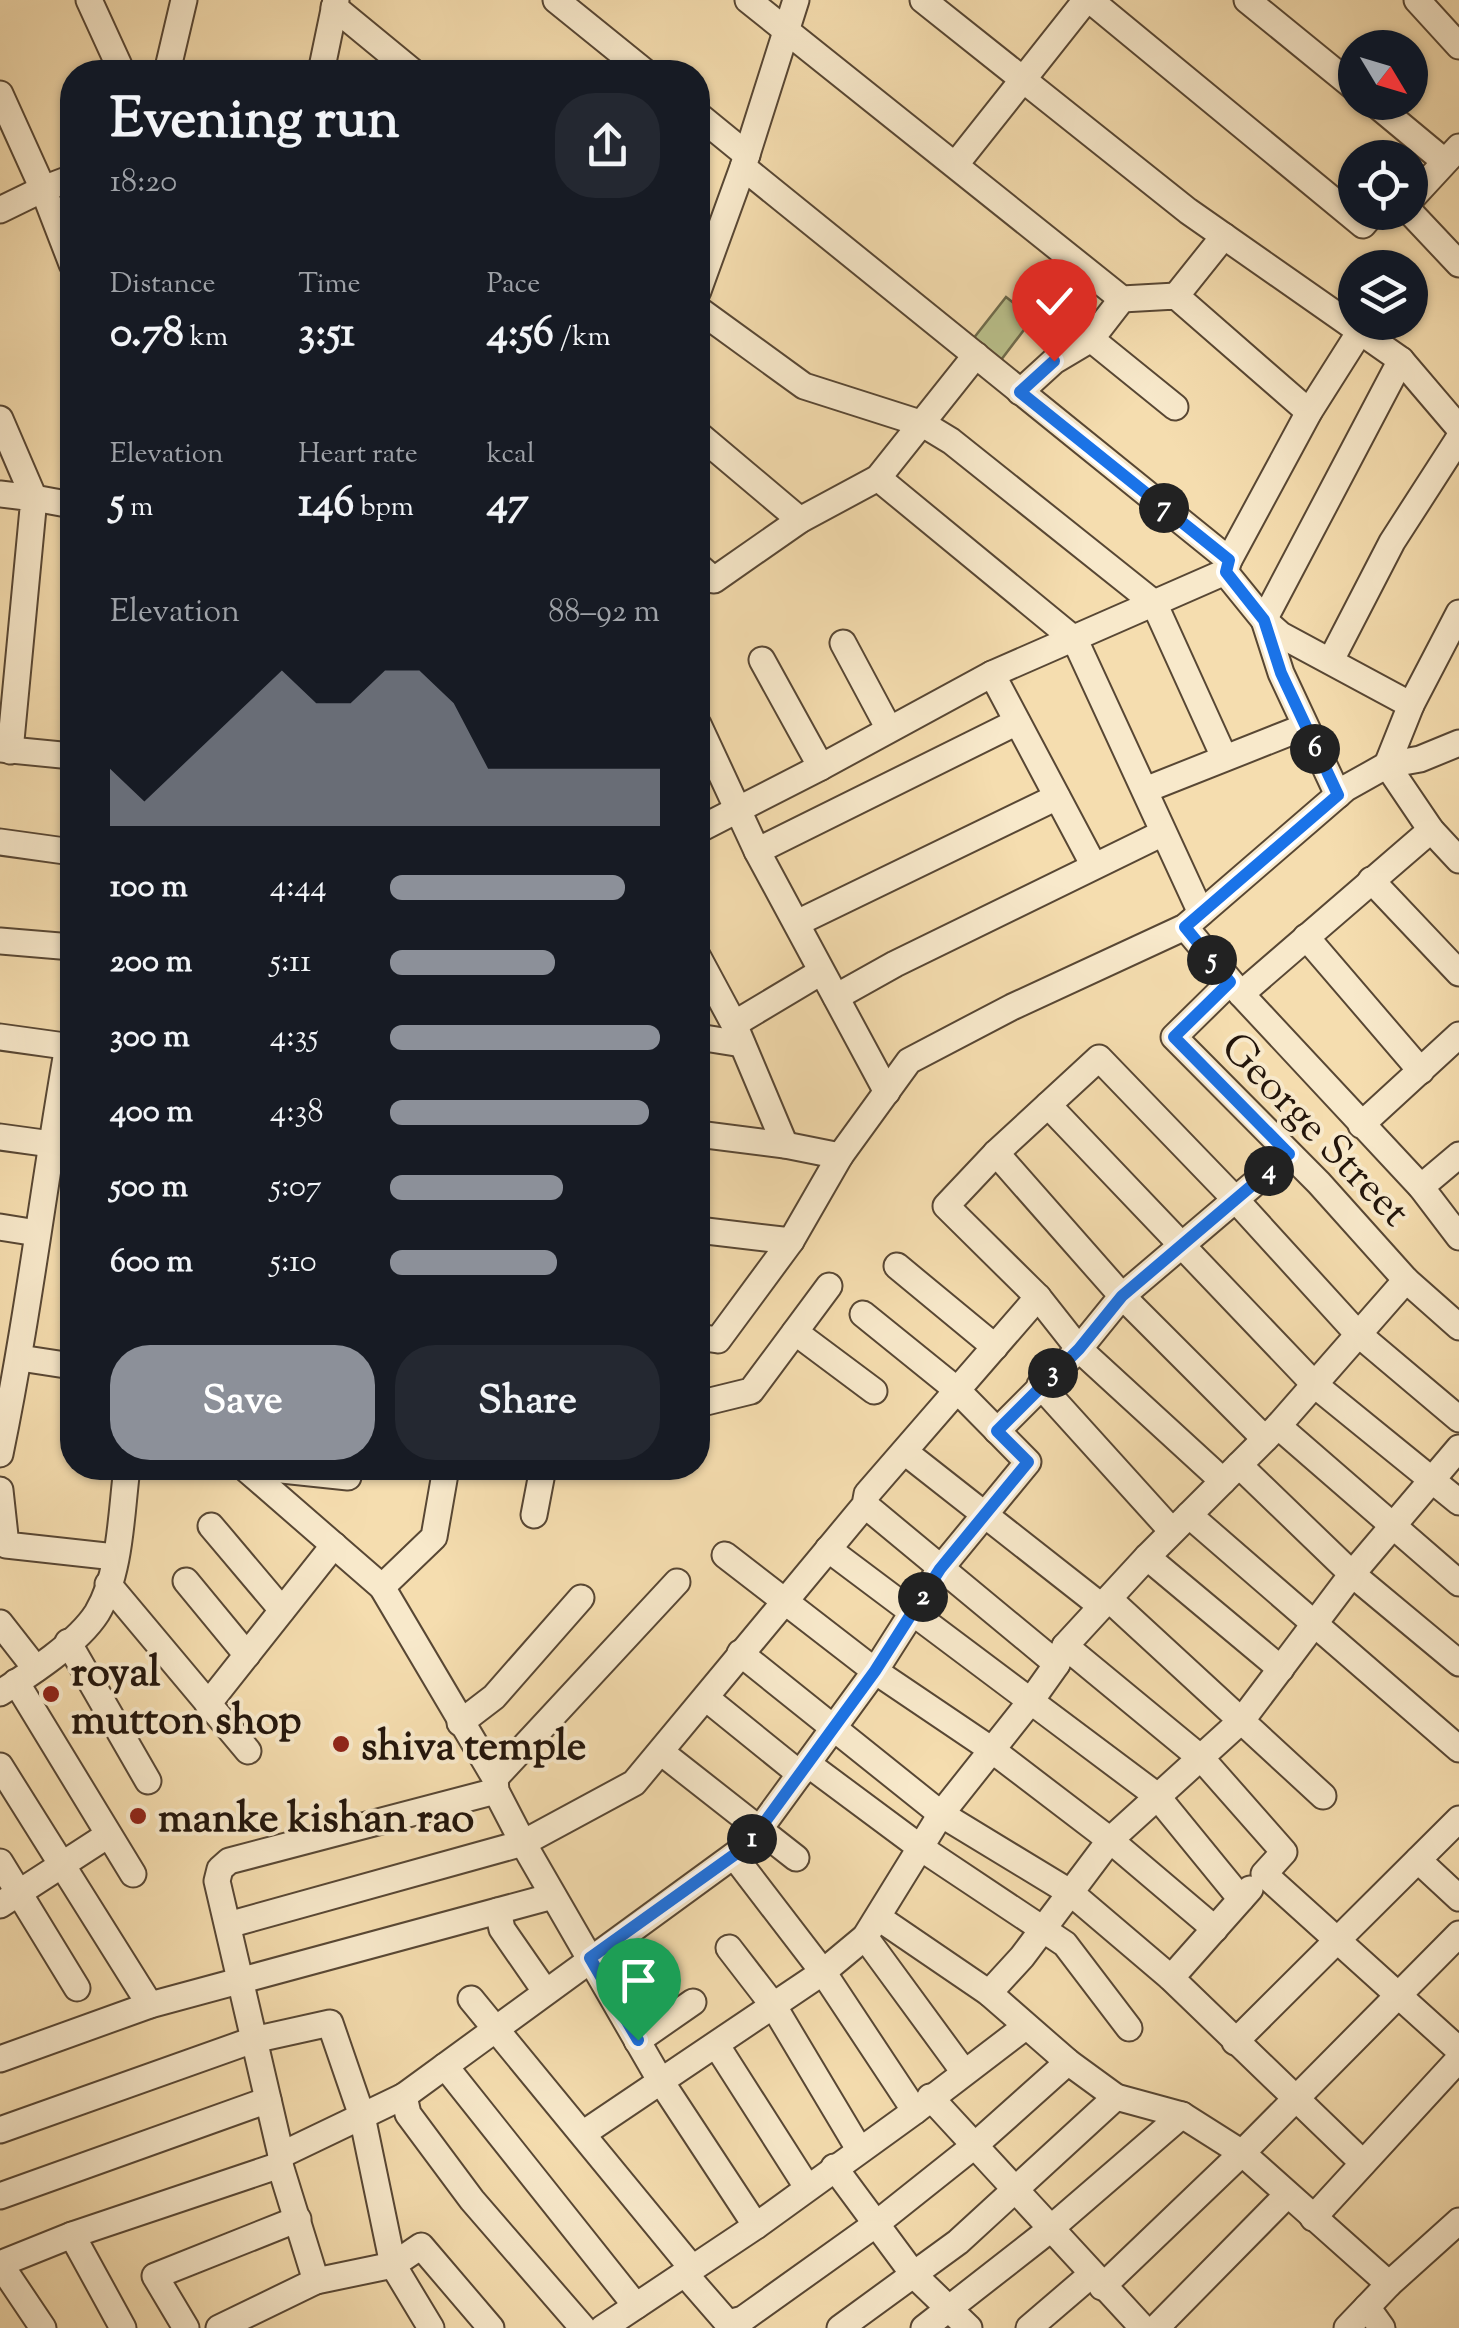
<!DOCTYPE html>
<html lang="en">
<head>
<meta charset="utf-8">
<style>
  :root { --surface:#171b24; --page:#242831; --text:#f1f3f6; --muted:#9ea1a6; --accent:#8c9099 }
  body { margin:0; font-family:"Sorts Mill Goudy",serif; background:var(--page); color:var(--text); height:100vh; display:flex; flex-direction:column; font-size:38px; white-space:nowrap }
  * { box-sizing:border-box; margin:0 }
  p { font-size:32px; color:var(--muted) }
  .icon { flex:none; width:55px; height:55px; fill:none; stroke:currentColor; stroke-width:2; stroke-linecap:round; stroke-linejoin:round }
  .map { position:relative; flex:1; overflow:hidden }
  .panel { position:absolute; left:60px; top:60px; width:650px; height:1420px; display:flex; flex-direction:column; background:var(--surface); border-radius:40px; box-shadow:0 2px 8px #0004 }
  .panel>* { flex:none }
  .needle { width:65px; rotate:128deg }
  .controls { position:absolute; left:1338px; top:30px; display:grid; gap:20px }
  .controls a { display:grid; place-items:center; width:90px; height:90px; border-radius:50%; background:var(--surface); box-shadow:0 2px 8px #0004; font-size:50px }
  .pin { position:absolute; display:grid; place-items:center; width:85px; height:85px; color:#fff; margin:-102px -42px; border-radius:50% 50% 50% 0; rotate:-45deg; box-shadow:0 0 10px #0007 }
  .pin .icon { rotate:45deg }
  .km { position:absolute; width:50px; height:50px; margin:-25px; border-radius:50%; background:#222; color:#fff; font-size:28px; line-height:50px; text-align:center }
  .round { display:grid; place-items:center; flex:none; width:105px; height:105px; border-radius:40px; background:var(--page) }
  .overview { display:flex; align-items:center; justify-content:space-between; height:170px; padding:0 50px }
  h1 { font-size:55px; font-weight:700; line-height:75px }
  .stats { display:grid; grid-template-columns:repeat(3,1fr); gap:15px; height:170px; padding:10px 50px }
  .stats div { display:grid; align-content:center }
  .stats b { font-size:42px; font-weight:700 }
  .stats small { font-size:28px; font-weight:400 }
  .stats p { font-size:28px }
  .chart { height:280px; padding:20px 50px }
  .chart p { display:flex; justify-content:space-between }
  .chart svg { width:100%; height:180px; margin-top:10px; fill:var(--accent); opacity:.7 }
  .button { display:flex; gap:20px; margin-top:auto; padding:20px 50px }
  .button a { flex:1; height:115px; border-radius:40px; background:var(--accent); color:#fff; font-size:40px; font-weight:700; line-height:115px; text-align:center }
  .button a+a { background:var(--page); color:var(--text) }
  ul { padding:0 50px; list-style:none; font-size:32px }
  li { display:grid; grid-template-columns:160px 120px 1fr; align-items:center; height:75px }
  li i { height:25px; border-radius:12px; background:var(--accent) }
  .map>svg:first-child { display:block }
  .green { fill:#bac18c; stroke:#6e6b4c; stroke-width:2.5 }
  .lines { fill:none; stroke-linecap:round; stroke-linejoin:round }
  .minor-casing { stroke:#584734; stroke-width:29 }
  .minor { stroke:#f8e9cb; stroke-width:25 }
  .route-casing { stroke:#fff; stroke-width:20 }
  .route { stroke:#1a73e8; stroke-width:12 }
  .poi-dot { fill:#8f2418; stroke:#f8e9cb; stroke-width:4 }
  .labels { text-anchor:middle; stroke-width:8; stroke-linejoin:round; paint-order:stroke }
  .street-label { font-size:42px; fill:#23150b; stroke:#f8e9cb }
  .poi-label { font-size:42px; font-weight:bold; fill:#23150b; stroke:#f8e9cb; text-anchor:start }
</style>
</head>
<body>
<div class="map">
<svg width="1459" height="2328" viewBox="0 0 1459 2328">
  <rect width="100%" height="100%" fill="#f5ddaf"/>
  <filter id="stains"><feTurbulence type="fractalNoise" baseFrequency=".002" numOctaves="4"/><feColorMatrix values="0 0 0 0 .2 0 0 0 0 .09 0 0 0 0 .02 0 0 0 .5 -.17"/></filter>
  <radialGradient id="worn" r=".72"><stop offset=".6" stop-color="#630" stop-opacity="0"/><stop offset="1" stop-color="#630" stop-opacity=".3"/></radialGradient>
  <polygon class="green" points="1006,297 1033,318 1001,360 973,339"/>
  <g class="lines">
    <defs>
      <g id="minor">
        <polyline points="89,0 122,72"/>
        <polyline points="556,0 645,72"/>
        <polyline points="748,0 1122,299 1176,296 1309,412"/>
        <polyline points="923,0 1188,211 1401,360 1459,428"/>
        <polyline points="1090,0 1363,225 1374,212"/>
        <polyline points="1247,0 1355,88"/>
        <polyline points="1417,0 1459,46"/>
        <polyline points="334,7 413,72"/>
        <polyline points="167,72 184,0"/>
        <polyline points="321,72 336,0"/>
        <polyline points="0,94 43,189 72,178"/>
        <polyline points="1373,102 1444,161"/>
        <polyline points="698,115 747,155"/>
        <polyline points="956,164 1086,0"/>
        <polyline points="743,167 1229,560"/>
        <polyline points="1410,200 1459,147"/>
        <polyline points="0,210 43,189 72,264"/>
        <polyline points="1410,212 1459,264"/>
        <polyline points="698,291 743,167 796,0"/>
        <polyline points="1176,296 1224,236"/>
        <polyline points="1122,299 1091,339 1175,407"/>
        <polyline points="698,309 804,386 923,424 951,441 1154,603 1224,757"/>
        <polyline points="1020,392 1054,361 1091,339"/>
        <polyline points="0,419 34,498 72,505"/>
        <polyline points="698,434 800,520"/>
        <polyline points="878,478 1075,640 1201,913"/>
        <polyline points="0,494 34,498 10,751"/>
        <polyline points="698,566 714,580 800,520 878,478 976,355"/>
        <polyline points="1225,572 1229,560 1309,412 1359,333"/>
        <polyline points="843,643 889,729"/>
        <polyline points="762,660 821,767"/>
        <polyline points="1331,660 1392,542 1459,438"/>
        <polyline points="992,674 1094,866"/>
        <polyline points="1411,705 1459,613"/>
        <polyline points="698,724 757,851 887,1092"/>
        <polyline points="0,749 72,756"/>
        <polyline points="1145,790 1304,727"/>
        <polyline points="1338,795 1281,673 1264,620 1401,360"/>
        <polyline points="698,830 821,767 992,674 1225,572 1264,620 1281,635 1411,705 1387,765 1431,830 1459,860"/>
        <polyline points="0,842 72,852"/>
        <polyline points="757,851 1017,722"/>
        <polyline points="1371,880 1459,973"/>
        <polyline points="797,923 1057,797"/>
        <polyline points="1185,927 1241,994 1421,1187 1459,1237"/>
        <polyline points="1306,937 1421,1071"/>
        <polyline points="0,941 72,947"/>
        <polyline points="698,957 734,1024 785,1145"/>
        <polyline points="1230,982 1174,1037 1319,1183 1406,1280 1459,1327"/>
        <polyline points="1241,994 1431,830"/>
        <polyline points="836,997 895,964 1163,833"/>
        <polyline points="734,1024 821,972"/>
        <polyline points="0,1037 72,1047"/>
        <polyline points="698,1037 742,1044"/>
        <polyline points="1048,1105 1315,1385 1459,1502"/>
        <polyline points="1361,1125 1459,1035"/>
        <polyline points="698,1134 785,1145 840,1156"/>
        <polyline points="0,1137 51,1144"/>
        <polyline points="996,1153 1122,1296 1265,1439"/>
        <polyline points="1421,1187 1459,1155"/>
        <polyline points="0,1227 37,1233"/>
        <polyline points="698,1230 791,1241"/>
        <polyline points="897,1266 995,1347"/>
        <polyline points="1038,1297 1079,1349 1223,1481"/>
        <polyline points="795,1332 874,1391"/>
        <polyline points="698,1337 718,1340 791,1241 840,1156 909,1061 1012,1007 1185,927 1346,788 1387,765 1420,759 1459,743"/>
        <polyline points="20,1358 72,1366"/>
        <polyline points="1040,1385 1172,1531"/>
        <polyline points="698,1404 751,1391 829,1286"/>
        <polyline points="1278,1426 1459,1583"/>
        <polyline points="997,1431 1079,1349 1122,1296 1289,1154"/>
        <polyline points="905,1452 1101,1606"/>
        <path d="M0,1454C28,1319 44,1182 68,1046"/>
        <polyline points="1239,1465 1352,1574 1459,1663"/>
        <polyline points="245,1468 382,1587 495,1778 496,1791 523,1843 660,2080 756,2226"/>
        <polyline points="263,1468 348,1477 350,1468"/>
        <polyline points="0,1490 6,1545 115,1557"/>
        <polyline points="865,1505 1057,1664"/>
        <polyline points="534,1515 543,1468"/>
        <polyline points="1189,1515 1459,1749"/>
        <polyline points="211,1526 282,1610"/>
        <polyline points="828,1549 1156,1795 1241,1899"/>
        <polyline points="725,1555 875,1671 992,1750 1110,1840 1215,1929"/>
        <polyline points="1147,1557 1281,1669"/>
        <polyline points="186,1581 247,1655"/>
        <polyline points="108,1584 248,1751"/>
        <polyline points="382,1587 434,1537 446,1468"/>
        <polyline points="1109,1599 1323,1796"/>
        <polyline points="0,1623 36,1669"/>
        <polyline points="68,1642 148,1781"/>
        <polyline points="1065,1646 1202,1759 1284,1852 1264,1874 1459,2050"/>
        <polyline points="740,1653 941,1814 1071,1893 1171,1978 1363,2163"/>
        <polyline points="16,1682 133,1874"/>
        <path d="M0,1693C30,1674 78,1643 97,1613C121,1573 121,1513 127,1468"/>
        <polyline points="706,1698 800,1774"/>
        <polyline points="208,1704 334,1545"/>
        <polyline points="460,1723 494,1697 581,1598"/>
        <polyline points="661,1752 796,1858"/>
        <polyline points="808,1764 921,1848 1065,1944 1129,2028"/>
        <polyline points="0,1766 150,2005"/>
        <polyline points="495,1778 677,1582"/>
        <polyline points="734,1856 823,1972 915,2111"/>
        <polyline points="1418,1860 1459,1898"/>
        <polyline points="0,1862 77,1988"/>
        <polyline points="0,1905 108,1835"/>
        <polyline points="498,1911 502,1929 545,1991"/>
        <polyline points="879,1918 989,1993 1068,2062 1116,2097 1182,2115 1242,2153 1389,2284"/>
        <polyline points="228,1925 523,1843 634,1783 865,1505 867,1494 1038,1297 946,1206 996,1153 1099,1058 1235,1199 1357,1333 1459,1419"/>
        <polyline points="865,1937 964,2072"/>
        <polyline points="729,1948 773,2005 859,2149"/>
        <polyline points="1171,1978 1250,1889"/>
        <polyline points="989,1993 1022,1957 1110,1840 1242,1720 1352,1574 1459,1448"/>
        <polyline points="471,1999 692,2268"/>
        <polyline points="637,2041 693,2002"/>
        <polyline points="1235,2042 1459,1819"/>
        <polyline points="717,2046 807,2187"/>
        <polyline points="0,2059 150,2005 553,1896"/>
        <polyline points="445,2066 636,2306"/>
        <polyline points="404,2096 408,2114 472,2200 583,2328"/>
        <polyline points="930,2097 1143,2328"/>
        <polyline points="0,2130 253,2040 330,2023 362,2116 393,2265 431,2328"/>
        <polyline points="584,2133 823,1972 865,1937 941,1814 1030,1702 1057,1664 1065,1646 1147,1557 1278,1426 1406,1280"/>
        <polyline points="281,2155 404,2096 748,1845 875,1671 940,1569 1028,1462 957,1390 863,1314"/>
        <polyline points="834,2167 914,2275 969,2328"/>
        <polyline points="0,2196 268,2100"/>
        <polyline points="1313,2218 1459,2059"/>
        <polyline points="72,2235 123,2328"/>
        <polyline points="0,2264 72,2235 280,2165"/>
        <polyline points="0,2264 43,2328"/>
        <polyline points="685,2274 732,2328"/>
        <polyline points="316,2281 393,2265 421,2246 491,2328"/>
        <polyline points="1102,2287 1242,2153 1459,1934"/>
        <polyline points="1367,2307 1382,2328"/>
        <polyline points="728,2323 743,2319 876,2224 974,2146 1068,2062"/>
        <polyline points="186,2328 155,2276 298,2219"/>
        <polyline points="219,2328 316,2281 280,2165 281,2155 217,1881 220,1869 229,1861 496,1791"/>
        <polyline points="603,2328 756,2226 915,2111 1025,2027"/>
        <polyline points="840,2328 958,2242 1116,2097"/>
        <polyline points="924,2328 1043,2235 1182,2115"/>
        <polyline points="1029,2328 1092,2274"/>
        <polyline points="1156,2328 1287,2195"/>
        <polyline points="1347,2328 1389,2284 1459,2221"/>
      </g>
    </defs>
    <use href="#minor" class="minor-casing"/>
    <use href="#minor" class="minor"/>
  </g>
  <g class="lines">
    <defs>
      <polyline id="route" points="638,2040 590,1958 748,1845 875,1671 940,1569 1028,1462 997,1431 1079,1349 1122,1296 1289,1154 1174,1037 1230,982 1185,927 1338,795 1281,673 1264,620 1226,572 1229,560 1020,392 1054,361"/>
    </defs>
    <use href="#route" class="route-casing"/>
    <use href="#route" class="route"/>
  </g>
  <g class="poi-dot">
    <circle cx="51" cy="1694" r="10"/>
    <circle cx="341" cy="1744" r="10"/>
    <circle cx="138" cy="1816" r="10"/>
  </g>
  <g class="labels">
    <g class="street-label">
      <text transform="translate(1317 1128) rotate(46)" y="15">George Street</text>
    </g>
    <g class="poi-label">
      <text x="71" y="1685">royal<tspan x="71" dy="48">mutton shop</tspan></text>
      <text x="361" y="1759">shiva temple</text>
      <text x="158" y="1831">manke kishan rao</text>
    </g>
  </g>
  <rect width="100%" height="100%" filter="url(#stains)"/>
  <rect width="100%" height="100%" fill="url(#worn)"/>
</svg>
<div class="controls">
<a><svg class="needle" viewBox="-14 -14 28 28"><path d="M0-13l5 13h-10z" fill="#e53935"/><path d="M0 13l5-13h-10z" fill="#9ea1a6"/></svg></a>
<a><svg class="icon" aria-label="locate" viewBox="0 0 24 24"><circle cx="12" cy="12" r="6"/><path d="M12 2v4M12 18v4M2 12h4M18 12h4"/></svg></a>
<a><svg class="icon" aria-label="layers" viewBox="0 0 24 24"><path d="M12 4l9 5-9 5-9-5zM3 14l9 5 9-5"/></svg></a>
</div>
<div class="pin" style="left:638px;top:2040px;background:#1e9e55"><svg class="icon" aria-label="arrive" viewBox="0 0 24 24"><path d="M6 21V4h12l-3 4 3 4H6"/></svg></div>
<div class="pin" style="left:1054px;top:361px;background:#d93025"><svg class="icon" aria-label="check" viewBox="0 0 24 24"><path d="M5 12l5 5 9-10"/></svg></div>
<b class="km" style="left:752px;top:1839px">1</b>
<b class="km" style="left:923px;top:1597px">2</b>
<b class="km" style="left:1053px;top:1373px">3</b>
<b class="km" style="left:1269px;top:1171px">4</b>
<b class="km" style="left:1212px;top:960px">5</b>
<b class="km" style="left:1315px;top:749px">6</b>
<b class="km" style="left:1164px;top:508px">7</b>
<section class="panel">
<div class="overview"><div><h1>Evening run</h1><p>18:20</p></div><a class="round"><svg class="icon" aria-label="share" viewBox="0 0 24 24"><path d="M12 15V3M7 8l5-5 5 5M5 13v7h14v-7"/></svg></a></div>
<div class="stats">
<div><p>Distance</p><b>0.78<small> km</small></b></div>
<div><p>Time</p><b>3:51</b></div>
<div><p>Pace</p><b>4:56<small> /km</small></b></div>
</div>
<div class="stats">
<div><p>Elevation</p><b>5<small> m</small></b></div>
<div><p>Heart rate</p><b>146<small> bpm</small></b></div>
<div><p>kcal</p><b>47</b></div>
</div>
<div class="chart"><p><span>Elevation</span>88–92 m</p>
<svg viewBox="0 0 160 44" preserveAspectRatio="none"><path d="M0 44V30L10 38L20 30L30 22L40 14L50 6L60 14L70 14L80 6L90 6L100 14L110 30L120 30L130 30L140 30L150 30L160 30V44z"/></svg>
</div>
<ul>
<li><b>100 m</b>4:44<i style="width:87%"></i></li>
<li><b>200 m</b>5:11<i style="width:61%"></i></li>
<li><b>300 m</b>4:35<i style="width:100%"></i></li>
<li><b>400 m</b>4:38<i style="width:96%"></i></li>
<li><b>500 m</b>5:07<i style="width:64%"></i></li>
<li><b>600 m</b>5:10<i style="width:62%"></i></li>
</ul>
<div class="button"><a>Save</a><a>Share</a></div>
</section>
</div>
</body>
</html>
